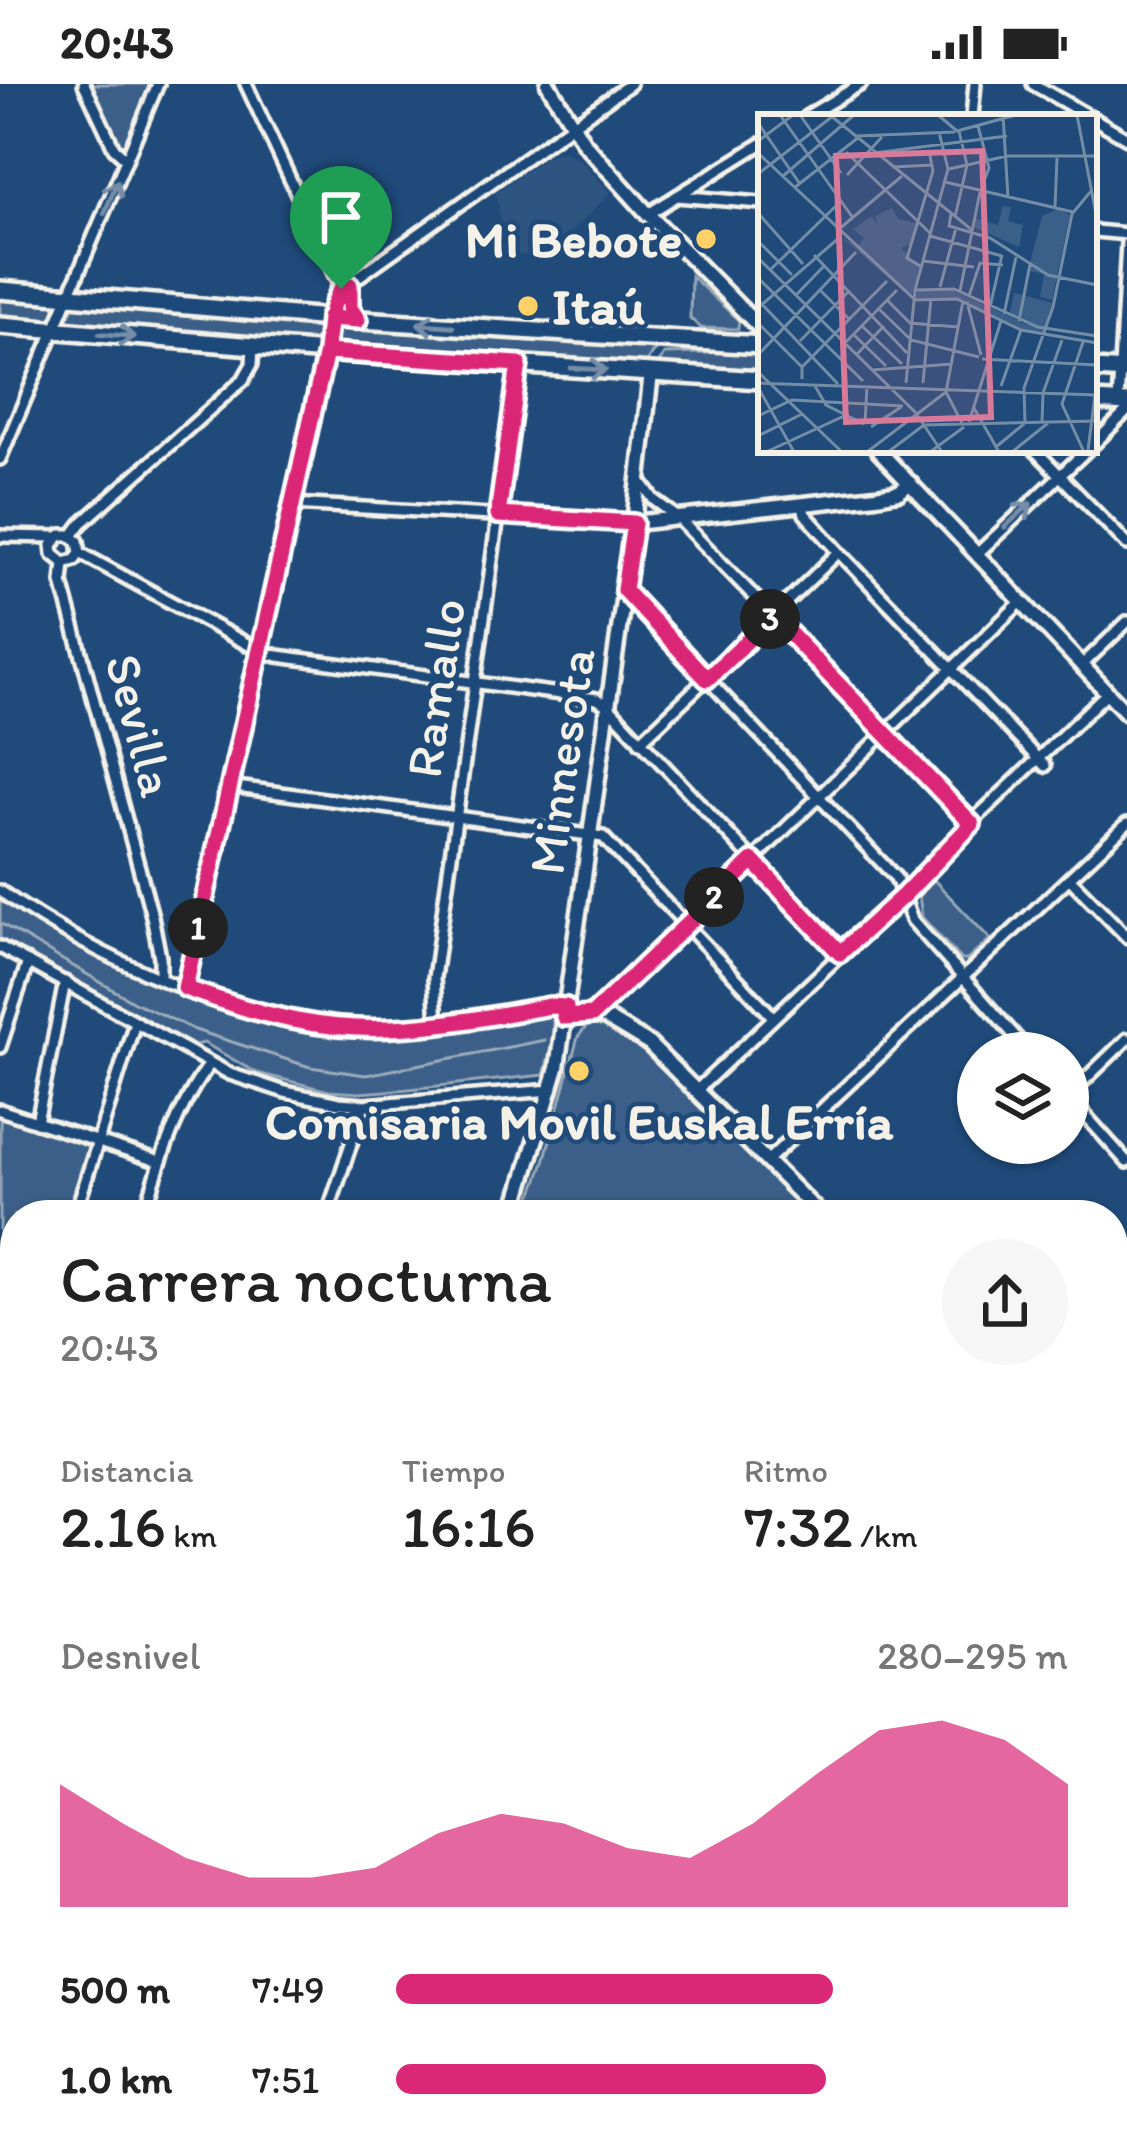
<!DOCTYPE html>
<html lang="es">
<head>
<meta charset="utf-8">
<style>
  :root { --surface:#fff; --page:#f6f6f6; --text:#222; --muted:#767676; --accent:#db2777 }
  body { margin:0; font-family:Itim,sans-serif; background:var(--page); color:var(--text); height:100vh; display:flex; flex-direction:column; font-size:45px; white-space:nowrap }
  * { box-sizing:border-box; margin:0 }
  p { font-size:39px; color:var(--muted) }
  .icon { flex:none; width:66px; height:66px; fill:none; stroke:currentColor; stroke-width:2; stroke-linecap:round; stroke-linejoin:round }
  .map { position:relative; flex:1; overflow:hidden }
  .details { position:absolute; left:0px; top:1116px; width:1128px; height:948px; display:flex; flex-direction:column; background:var(--surface); border-radius:48px 48px 0 0; box-shadow:0 3px 9px #0004 }
  .details>* { flex:none }
  .fabs { position:absolute; left:957px; top:948px; display:grid; gap:24px }
  .fabs a { display:grid; place-items:center; width:132px; height:132px; border-radius:50%; background:var(--surface); box-shadow:0 3px 9px #0004; font-size:60px }
  .pin { position:absolute; display:grid; place-items:center; width:102px; height:102px; color:#fff; margin:-123px -51px; border-radius:50% 50% 50% 0; rotate:-45deg; box-shadow:0 0 12px #0007 }
  .pin .icon { rotate:45deg }
  .km { position:absolute; width:60px; height:60px; margin:-30px; border-radius:50%; background:#222; color:#fff; font-size:33px; line-height:60px; text-align:center }
  .round { display:grid; place-items:center; flex:none; width:126px; height:126px; border-radius:63px; background:var(--page) }
  .overview { display:flex; align-items:center; justify-content:space-between; height:204px; padding:0 60px }
  h1 { font-size:66px; font-weight:600; line-height:90px }
  .metrics { display:grid; grid-template-columns:repeat(3,1fr); gap:18px; height:204px; padding:12px 60px }
  .metrics div { display:grid; align-content:center }
  .metrics b { font-size:60px; font-weight:600 }
  .metrics small { font-size:33px; font-weight:400 }
  .metrics p { font-size:33px }
  .chart { height:336px; padding:24px 60px }
  .chart p { display:flex; justify-content:space-between }
  .chart svg { width:100%; height:216px; margin-top:12px; fill:var(--accent); opacity:.7 }
  ul { padding:0 60px; list-style:none; font-size:39px }
  li { display:grid; grid-template-columns:192px 144px 1fr; align-items:center; height:90px }
  li i { height:30px; border-radius:15px; background:var(--accent) }
  .status { display:flex; justify-content:space-between; align-items:center; height:84px; padding:0 60px; background:var(--surface); direction:ltr }
  .status svg { height:33px; fill:currentColor }
  .map>svg:first-child { display:block }
  .built { fill:#2d5581 }
  .green { fill:#3a5f88; stroke:#97a8b8; stroke-width:3 }
  .lines { fill:none; stroke-linecap:round; stroke-linejoin:round }
  .stream { stroke:#9cacbb; stroke-width:3 }
  .minor-casing { stroke:#f4f1e8; stroke-width:18 }
  .tertiary-casing { stroke:#f4f1e8; stroke-width:21 }
  .primary-casing { stroke:#f4f1e8; stroke-width:24 }
  .minor { stroke:#1f4a7a; stroke-width:9 }
  .tertiary { stroke:#1f4a7a; stroke-width:12 }
  .primary { stroke:#1f4a7a; stroke-width:15 }
  .oneway { stroke:#748da6 }
  .route-casing { stroke:#fff; stroke-width:24 }
  .route { stroke:#db2777; stroke-width:15 }
  .poi-dot { fill:#ffd166; stroke:#1f4a7a; stroke-width:4.5 }
  .labels { text-anchor:middle; stroke-width:9; stroke-linejoin:round; paint-order:stroke }
  .poi-label { font-size:51px; font-weight:bold; fill:#f4f1e8; stroke:#1f4a7a; text-anchor:end }
  .street-label { font-size:51px; fill:#f4f1e8; stroke:#1f4a7a }
  .inset-road { fill:none; stroke:#748da6; stroke-width:3 }
  .view { fill:#d87a9a; fill-opacity:0.15; stroke:#d87a9a; stroke-width:6 }
  .inset-edge { fill:none; stroke:#f4f1e8; stroke-width:6 }
</style>
</head>
<body>
<div class="status"><b>20:43</b><svg viewBox="0 0 49 12"><path d="M0 12V9h3v3zM5 12V6h3v6zM10 12V3h3v9zM15 12V0h3v12zM26 1h20v11H26zM47 4h2v5h-2z"/></svg></div>
<div class="map">
<svg width="1127" height="2064" viewBox="0 0 1127 2064">
  <rect width="100%" height="100%" fill="#1f4a7a"/>
  <filter id="ink" filterUnits="userSpaceOnUse"><feTurbulence type="fractalNoise" baseFrequency=".00833" numOctaves="2"/><feDisplacementMap in="SourceGraphic" scale="24" xChannelSelector="R" yChannelSelector="G"/><feConvolveMatrix kernelMatrix="1 2 1 2 8 2 1 2 1" color-interpolation-filters="sRGB"/></filter>
  <g filter="url(#ink)">
    <g class="built">
      <polygon points="562,67 577,73 611,109 551,167 507,174 496,108 547,72"/>
      <polygon points="1127,1237 1127,1305 1113,1290 1113,1244 1116,1247"/>
    </g>
    <g class="green">
      <polygon points="89,0 152,0 125,64 118,60"/>
      <polygon points="691,192 739,237 738,245 701,244 690,234"/>
      <polygon points="0,211 59,218 52,238 0,234"/>
      <path d="M76,219L319,239L324,244L323,257L319,261L67,238C64,231 70,223 76,219Z"/>
      <polygon points="340,241 661,262 652,269 645,281 338,263 333,258 335,244"/>
      <polygon points="723,266 761,268 761,289 665,283 659,279 664,270 709,269"/>
      <polygon points="934,796 990,855 967,876 961,876 922,833 919,812"/>
      <polygon points="0,812 79,860 134,888 192,912 249,930 325,946 553,927 553,956 544,991 399,1006 359,1009 329,1007 257,989 204,959 190,962 0,856"/>
      <polygon points="598,937 655,972 815,1131 525,1131 543,1081 578,953 589,939"/>
      <polygon points="0,1032 85,1060 90,1067 69,1131 15,1131 15,1198 0,1200"/>
      <polygon points="0,1448 15,1453 15,1522 0,1517"/>
    </g>
    <g class="lines">
      <polyline class="stream" points="0,839 134,918 195,946 310,983 366,991 545,956"/>
      <defs>
        <g id="minor">
          <polyline points="84,0 114,64 126,75"/>
          <polyline points="246,0 341,205"/>
          <polyline points="1033,0 1090,33"/>
          <polyline points="806,33 861,0"/>
          <polyline points="972,33 975,0"/>
          <polyline points="1094,35 1127,54"/>
          <polyline points="677,112 761,119"/>
          <polyline points="648,130 761,60"/>
          <polyline points="1094,147 1127,150"/>
          <path d="M351,201C345,214 350,226 359,236"/>
          <polyline points="341,205 630,0"/>
          <polyline points="1118,319 1127,159"/>
          <polyline points="1094,360 1127,327"/>
          <polyline points="1035,366 1127,460"/>
          <polyline points="0,375 158,0"/>
          <polyline points="639,395 654,416 677,433 773,532 972,740"/>
          <polyline points="292,420 634,439"/>
          <polyline points="802,420 805,430 839,468 1045,682"/>
          <polyline points="0,452 57,453"/>
          <polyline points="72,452 81,440 243,296 252,280 253,263"/>
          <polyline points="80,469 75,476 64,479 53,470 52,461 61,451 69,451 78,457 80,469 260,567 278,572 597,615 608,622 840,869"/>
          <polyline points="977,470 1087,366"/>
          <polyline points="64,479 62,498 152,832 160,873 160,894"/>
          <polyline points="624,507 896,794 912,836 1030,969"/>
          <polyline points="1082,581 1127,538"/>
          <polyline points="640,658 839,468"/>
          <polyline points="229,702 603,753 773,933"/>
          <polyline points="1070,795 1127,853"/>
          <path d="M0,807C97,875 238,939 358,945C421,947 488,933 550,922L565,923"/>
          <polyline points="0,863 230,990 285,1008 339,1019 364,1021 552,1006"/>
          <polyline points="186,904 325,268 332,220 341,205"/>
          <polyline points="592,931 1021,518"/>
          <polyline points="437,939 434,894 519,281"/>
          <polyline points="0,963 28,878"/>
          <polyline points="698,1005 904,811 966,748 977,733 1108,608"/>
          <polyline points="1068,1012 1127,1078"/>
          <polyline points="1068,1012 1127,955"/>
          <polyline points="0,1026 160,1078"/>
          <polyline points="37,1038 65,898"/>
          <polyline points="767,1077 1127,740"/>
          <polyline points="75,1131 135,938"/>
          <path d="M144,1131C159,1080 177,1021 210,980"/>
          <polyline points="327,1131 364,1021"/>
          <polyline points="1113,1187 1127,1171"/>
          <polyline points="0,1206 15,1204"/>
          <polyline points="0,1282 15,1286"/>
          <polyline points="0,1402 15,1408"/>
          <polyline points="1113,1505 1127,1494"/>
          <polyline points="1113,1704 1127,1694"/>
          <polyline points="1113,1726 1127,1747"/>
          <polyline points="0,1738 15,1742"/>
          <polyline points="0,1804 15,1809"/>
          <polyline points="1113,1957 1127,1983"/>
          <polyline points="0,1982 15,1979"/>
          <polyline points="133,2049 136,2064"/>
          <polyline points="405,2049 408,2064"/>
          <polyline points="819,2049 836,2064"/>
          <polyline points="1018,2049 1032,2064"/>
          <polyline points="862,2064 879,2049"/>
          <polyline points="1098,2064 1127,2049"/>
        </g>
        <g id="tertiary">
          <polyline points="548,0 584,59 648,130 761,245"/>
          <polyline points="878,366 1127,629"/>
          <polyline points="634,439 876,412 899,408 910,399"/>
          <polyline points="564,933 592,931 606,934 649,960 821,1131"/>
          <polyline points="513,1131 557,984 634,439 651,289"/>
          <path d="M1113,1425C1121,1443 1116,1461 1127,1479"/>
          <polyline points="288,2049 292,2064"/>
        </g>
        <g id="primary">
          <polyline points="0,206 329,234 761,261"/>
          <polyline points="0,241 325,268 761,296"/>
          <polyline points="1094,285 1127,287"/>
          <polyline points="1094,317 1127,319"/>
        </g>
      </defs>
      <use href="#minor" class="minor-casing"/>
      <use href="#tertiary" class="tertiary-casing"/>
      <use href="#primary" class="primary-casing"/>
      <use href="#minor" class="minor"/>
      <use href="#tertiary" class="tertiary"/>
      <use href="#primary" class="primary"/>
    </g>
    <defs><path id="oneway-shaft" d="M-6 0H5M1.5-3L5.5 0L1.5 3" fill="none" stroke-width="1.6" stroke-linecap="round" stroke-linejoin="round" transform="scale(3)"/></defs>
    <g class="oneway">
      <use href="#oneway-shaft" transform="translate(111 113) rotate(-68)"/>
      <use href="#oneway-shaft" transform="translate(435 241) rotate(-176)"/>
      <use href="#oneway-shaft" transform="translate(117 251) rotate(5)"/>
      <use href="#oneway-shaft" transform="translate(589 285) rotate(3)"/>
      <use href="#oneway-shaft" transform="translate(1018 431) rotate(-43)"/>
    </g>
  </g>
  <g class="lines" filter="url(#ink)">
    <defs>
      <path id="route" d="M341,205C329,225 328,245 326,268L185,904C240,924 298,942 356,944C420,947 487,933 550,922L566,923L564,933L592,931L753,777L840,869L904,811L972,740L773,532L707,595L624,506L634,439L498,431L519,280L326,268L329,234L358,236L350,224V201L341,205"/>
    </defs>
    <use href="#route" class="route-casing"/>
    <use href="#route" class="route"/>
  </g>
  <g class="poi-dot">
    <circle cx="706" cy="155" r="12"/>
    <circle cx="528" cy="222" r="12"/>
    <circle cx="579" cy="987" r="12"/>
  </g>
  <g class="labels">
    <g class="poi-label">
      <text x="682" y="173">Mi Bebote</text>
      <text x="552" y="240" text-anchor="start">Itaú</text>
      <text x="579" y="1055" text-anchor="middle">Comisaria Movil Euskal Erría</text>
    </g>
    <g class="street-label">
      <text transform="translate(435 604) rotate(-82)" y="18">Ramallo</text>
      <text transform="translate(141 641) rotate(75)" y="18">Sevilla</text>
      <text transform="translate(561 677) rotate(-82)" y="18">Minnesota</text>
    </g>
  </g>
  <g transform="translate(758 30)">
    <rect width="339" height="339" fill="#1f4a7a"/>
    <path d="M245,92L253,93L250,107L265,111L261,133L215,113L217,104L240,111ZM134,94L140,105L159,109L152,130L143,134L162,153L153,184L84,123L99,133L106,124L95,115L114,102L120,111L117,102ZM300,95L312,101L294,186L282,183L286,160L272,157V149L284,102ZM191,175L272,212L263,206V194L260,205L251,202L256,179L295,189L285,219L339,229L265,216L197,184L157,186L159,177Z" fill="#3a5f88"/>
    <path class="inset-road" d="M22,1L95,104M42,1L83,59M72,1L214,116M180,1L199,17L258,1M245,1L250,83M319,1L338,100M0,9L42,70M220,12L231,54L225,70M98,22L197,18M0,27L35,1M88,38L173,120M0,39L156,185M116,39L249,22M134,53L175,51M191,55L249,42H339M0,60L75,2M89,61L124,23M25,62L96,1M187,68L315,98M36,74L101,23M297,93L299,44M0,99L45,150M193,100L191,112L232,124L290,161L339,171M197,103L209,51L201,17M80,116L144,62M172,122L244,142M0,127L34,161M56,141L149,239M0,144L157,298L184,338M165,147L216,153M164,153L149,144L175,57L171,37M12,156L83,87M0,164L105,267M182,173L198,114M158,176L196,175L280,213L339,222M63,177L91,205M202,177L222,78M38,181L66,152M211,182L222,149L245,151M0,186L80,270M129,186L152,209L200,213M156,186L199,185L263,216L339,229M209,188L223,241M232,193L244,141M0,194L82,123M121,195L153,226L221,243M246,200L258,143M261,207L272,150M0,209L44,253V265M104,212L144,250M96,221L128,252M42,227L91,177M325,228L304,290L326,338M87,229L139,176M99,240L126,212M0,241L98,138M224,245L339,251M44,253L129,167M114,256L194,250M0,258L84,338M0,269L339,281M148,269L157,176L190,55L181,18M165,269L173,184M57,272L68,291L106,310M243,272L263,216M0,273L36,338M216,294L241,338M0,302L34,286L145,292M211,308L243,207M284,308L285,279L304,226M107,309L109,272M205,311L188,278L205,187M113,313L143,293M0,322L44,300M238,333L267,309L266,274L295,193L314,100L333,77M330,336L337,281M8,338L86,302L87,269M109,338L188,278M130,338L166,311L339,307M172,338L206,313M254,338L290,309"/>
    <path class="view" d="M224,37L233,303L88,308L78,42Z"/>
    <rect width="339" height="339" class="inset-edge"/>
  </g>
</svg>
<div class="fabs">
<a><svg class="icon" aria-label="layers" viewBox="0 0 24 24"><path d="M12 4l9 5-9 5-9-5zM3 14l9 5 9-5"/></svg></a>
</div>
<div class="pin" style="left:341px;top:205px;background:#1e9e55"><svg class="icon" aria-label="arrive" viewBox="0 0 24 24"><path d="M6 21V4h12l-3 4 3 4H6"/></svg></div>
<b class="km" style="left:198px;top:844px">1</b>
<b class="km" style="left:714px;top:813px">2</b>
<b class="km" style="left:770px;top:535px">3</b>
<section class="details">
<div class="overview"><div><h1>Carrera nocturna</h1><p>20:43</p></div><a class="round"><svg class="icon" aria-label="share" viewBox="0 0 24 24"><path d="M12 15V3M7 8l5-5 5 5M5 13v7h14v-7"/></svg></a></div>
<div class="metrics">
<div><p>Distancia</p><b>2.16<small> km</small></b></div>
<div><p>Tiempo</p><b>16:16</b></div>
<div><p>Ritmo</p><b>7:32<small> /km</small></b></div>
</div>
<div class="chart"><p><span>Desnivel</span>280–295 m</p>
<svg viewBox="0 0 160 44" preserveAspectRatio="none"><path d="M0 44V19L10 27L20 34L30 38L40 38L50 36L60 29L70 25L80 27L90 32L100 34L110 27L120 17L130 8L140 6L150 10L160 19V44z"/></svg>
</div>
<ul>
<li><b>500 m</b>7:49<i style="width:65%"></i></li>
<li><b>1.0 km</b>7:51<i style="width:64%"></i></li>
</ul>
</section>
</div>
</body>
</html>
